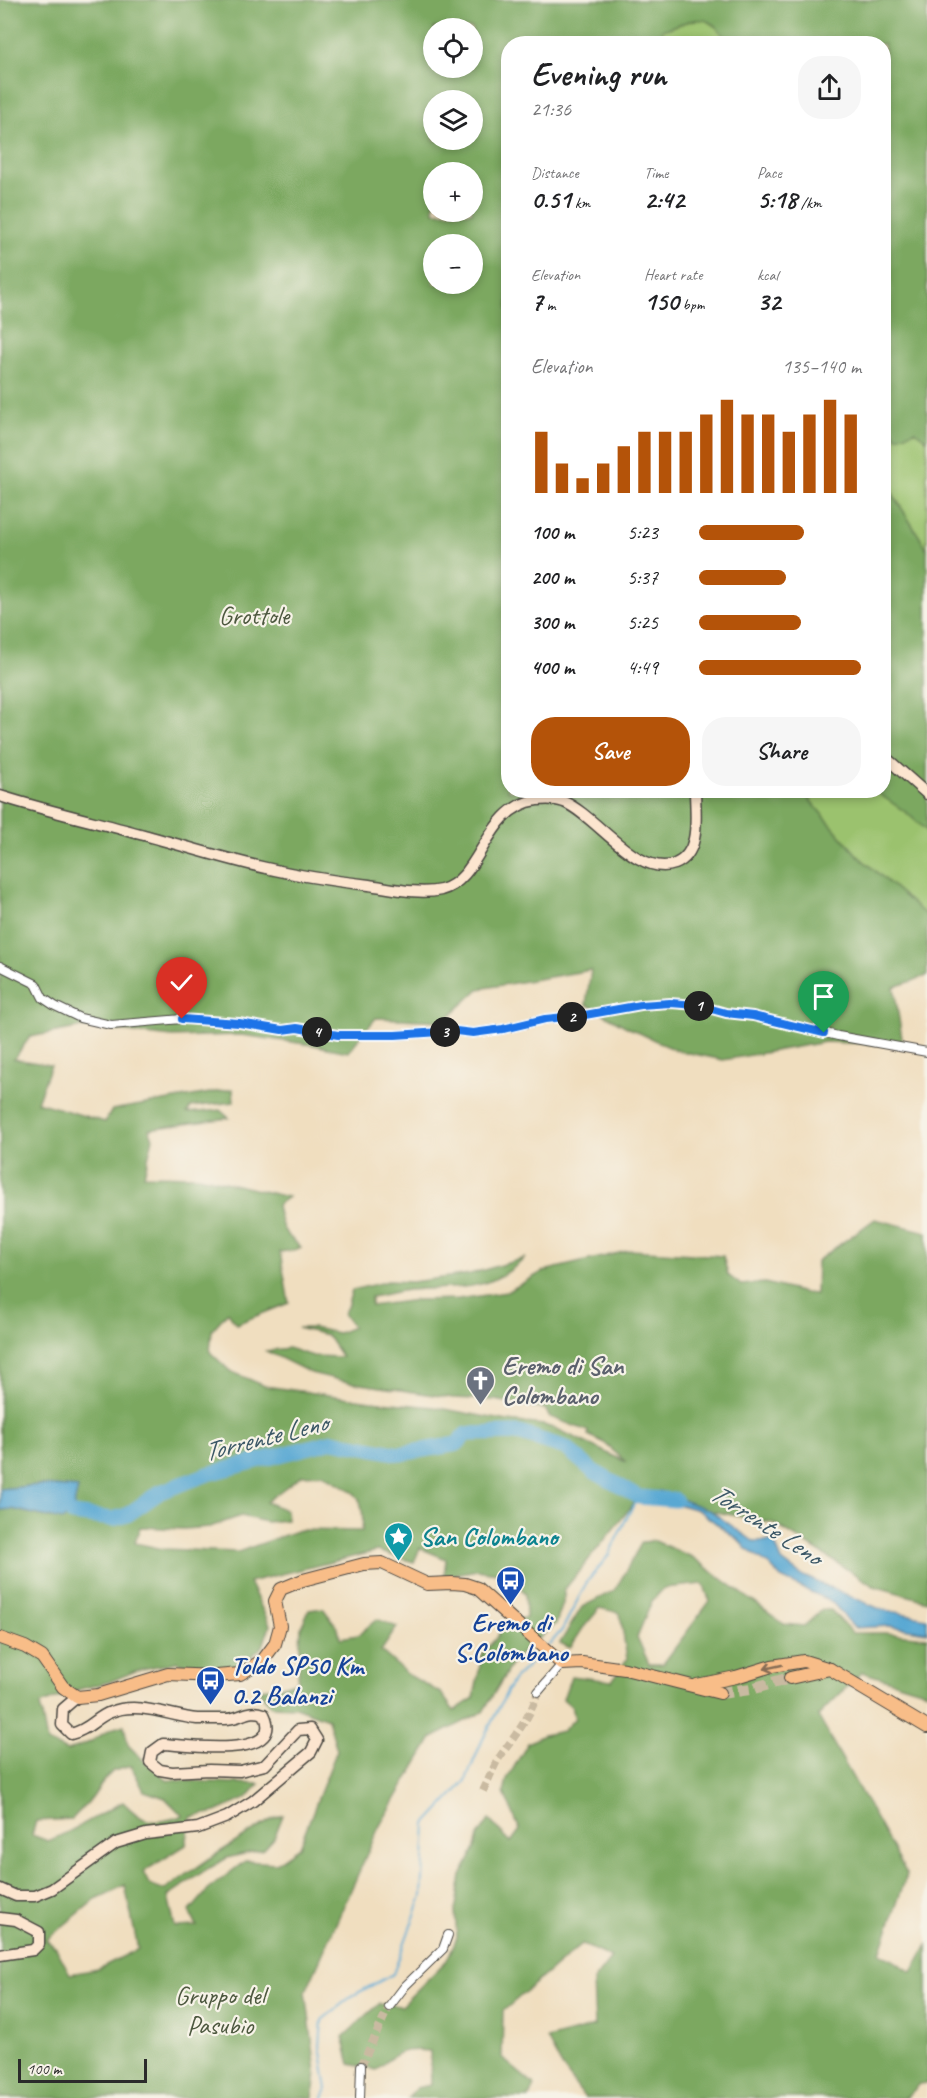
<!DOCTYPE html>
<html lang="en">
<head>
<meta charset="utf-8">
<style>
  :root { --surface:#fff; --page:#f6f6f6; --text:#202124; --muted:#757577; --accent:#b45309 }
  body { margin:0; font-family:Caveat,sans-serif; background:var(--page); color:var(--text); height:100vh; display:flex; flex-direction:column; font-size:22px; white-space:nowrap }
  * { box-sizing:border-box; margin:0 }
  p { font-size:20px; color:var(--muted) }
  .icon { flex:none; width:33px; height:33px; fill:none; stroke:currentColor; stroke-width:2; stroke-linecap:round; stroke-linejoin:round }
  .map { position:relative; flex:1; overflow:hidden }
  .panel { position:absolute; left:501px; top:36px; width:390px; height:762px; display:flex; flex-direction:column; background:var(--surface); border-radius:24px; box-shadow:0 3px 9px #0003 }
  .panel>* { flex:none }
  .buttons { position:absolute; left:423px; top:18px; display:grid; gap:12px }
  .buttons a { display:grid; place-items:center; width:60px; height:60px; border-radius:50%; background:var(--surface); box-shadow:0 3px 9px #0003; font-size:30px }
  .scale { position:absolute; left:18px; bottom:15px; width:129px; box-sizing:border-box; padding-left:6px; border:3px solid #2b2b2b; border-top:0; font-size:16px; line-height:21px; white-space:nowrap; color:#2b2b2b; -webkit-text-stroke:4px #f7f3e8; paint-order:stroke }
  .pin { position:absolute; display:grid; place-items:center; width:51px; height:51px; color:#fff; margin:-62px -26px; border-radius:50% 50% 50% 0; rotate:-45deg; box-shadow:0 0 6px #0007 }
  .pin .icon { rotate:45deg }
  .km { position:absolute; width:30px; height:30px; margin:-15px; border-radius:50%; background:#222; color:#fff; font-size:16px; line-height:30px; text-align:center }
  .round { display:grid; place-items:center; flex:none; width:63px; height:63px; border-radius:24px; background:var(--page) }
  .overview { display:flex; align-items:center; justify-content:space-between; height:102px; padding:0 30px }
  h1 { font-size:33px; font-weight:700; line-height:45px }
  .stats { display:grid; grid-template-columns:repeat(3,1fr); gap:9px; height:102px; padding:6px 30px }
  .stats div { display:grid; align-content:center }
  .stats b { font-size:26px; font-weight:700 }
  .stats small { font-size:16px; font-weight:400 }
  .stats p { font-size:16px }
  .chart { height:168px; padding:12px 30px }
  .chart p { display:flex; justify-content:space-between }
  .chart svg { width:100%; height:108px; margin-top:6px; stroke:var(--accent); stroke-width:6 }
  .button { display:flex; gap:12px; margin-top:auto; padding:12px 30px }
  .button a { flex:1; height:69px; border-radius:24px; background:var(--accent); color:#fff; font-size:24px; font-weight:700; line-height:69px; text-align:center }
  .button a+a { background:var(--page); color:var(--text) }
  ul { padding:0 30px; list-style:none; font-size:20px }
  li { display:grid; grid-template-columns:96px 72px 1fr; align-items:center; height:45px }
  li i { height:15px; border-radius:8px; background:var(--accent) }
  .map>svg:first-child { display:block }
  .green { fill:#9bc26e; stroke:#63764c; stroke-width:1.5 }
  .forest { fill:#7ca861; stroke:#546a46; stroke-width:1.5; fill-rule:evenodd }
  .water { fill:#59a8d3; stroke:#426a7f; stroke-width:1.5 }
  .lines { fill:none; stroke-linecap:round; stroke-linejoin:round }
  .stream { stroke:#59a8d3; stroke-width:2 }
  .river { stroke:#59a8d3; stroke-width:15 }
  .street-tunnel { stroke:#c9baa1; stroke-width:8; stroke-dasharray:8 4; stroke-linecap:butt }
  .primary-tunnel { stroke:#c9baa1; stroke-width:12; stroke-dasharray:12 6; stroke-linecap:butt }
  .street-casing { stroke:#494641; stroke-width:10 }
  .secondary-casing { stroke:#494641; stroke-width:13 }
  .primary-casing { stroke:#494641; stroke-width:14 }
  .street { stroke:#fff; stroke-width:8 }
  .secondary { stroke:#fce5cf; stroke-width:10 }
  .primary { stroke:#f8bd88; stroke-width:12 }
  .oneway { stroke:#876d55 }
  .route-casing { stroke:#fff; stroke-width:12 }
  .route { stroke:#1a73e8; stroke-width:8 }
  .labels { text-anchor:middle; stroke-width:4.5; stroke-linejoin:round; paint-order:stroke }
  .park-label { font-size:26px; fill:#4d583f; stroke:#f7f3e8 }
  .worship-label { font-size:26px; font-weight:bold; fill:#5b616d; stroke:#f7f3e8; text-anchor:start }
  .culture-label { font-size:26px; font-weight:bold; fill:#0d838f; stroke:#f7f3e8; text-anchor:start }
  .transit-label { font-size:26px; font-weight:bold; fill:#164399; stroke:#f7f3e8 }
  .water-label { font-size:27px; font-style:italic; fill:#3b5766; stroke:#f7f3e8 }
</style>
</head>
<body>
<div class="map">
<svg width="927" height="2098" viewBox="0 0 927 2098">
  <rect width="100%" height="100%" fill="#f7f3e8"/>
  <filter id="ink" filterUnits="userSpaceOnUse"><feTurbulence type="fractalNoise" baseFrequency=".0167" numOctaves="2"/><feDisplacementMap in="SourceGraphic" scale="12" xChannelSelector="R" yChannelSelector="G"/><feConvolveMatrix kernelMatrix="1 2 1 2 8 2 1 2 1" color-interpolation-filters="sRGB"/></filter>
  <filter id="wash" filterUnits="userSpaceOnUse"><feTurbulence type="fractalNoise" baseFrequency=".008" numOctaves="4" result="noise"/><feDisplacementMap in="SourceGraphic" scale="24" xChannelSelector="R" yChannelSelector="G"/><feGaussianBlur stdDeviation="1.35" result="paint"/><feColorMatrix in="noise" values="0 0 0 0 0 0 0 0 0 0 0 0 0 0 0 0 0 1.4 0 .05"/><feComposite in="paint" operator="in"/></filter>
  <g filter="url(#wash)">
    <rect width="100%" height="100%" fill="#f0debf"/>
    <g class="green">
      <polygon points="704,19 718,28 728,43 665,43 661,30 694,20"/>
      <polygon points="884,417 897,436 915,431 927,440 927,549 884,480"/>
      <polygon points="802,791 875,791 907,813 927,831 927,916 858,856"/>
    </g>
    <g class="forest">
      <path d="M0,0H927V440L915,431L897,437L884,417V44L728,43C708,8 694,20 662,30L665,43L508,44V790L802,791L858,856L927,916V976L894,987L903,1045L825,1042L723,1060L675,1050L625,1026L586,1004L591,970L479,989L444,1021L376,1018L348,1052L313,1045L241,1035L172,1037L83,1027L30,1037L14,1059L51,1065L37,1102L105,1122L112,1110L233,1089L234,1102L191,1107L187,1113L220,1110L229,1118L149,1129L153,1138L144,1175L199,1176L288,1197L277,1205C281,1228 283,1233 301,1247L295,1250L280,1252L289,1303L236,1324L228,1312L212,1330L210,1352L230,1371L265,1386L371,1401L434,1407L508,1421L544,1425L559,1430L626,1462L603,1442L588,1435V1431L550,1417L545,1409L495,1400L453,1398L348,1382L311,1373L266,1351L288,1348L313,1356L342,1357L327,1335L297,1328H313L338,1333L353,1327L343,1314L347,1307L352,1290L388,1281L412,1282L470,1274L525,1258C487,1295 455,1286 408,1290C396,1292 383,1295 371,1297V1306L416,1300L458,1299L507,1292L544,1271L631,1250L723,1256L728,1275L741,1285L765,1283L804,1293L816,1294L817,1261L875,1219L927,1232V1601L874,1586L773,1523L639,1497L565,1589L563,1603L556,1624L514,1660L483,1712L432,1738L379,1827L306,1991L316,2072L313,2098H0V1510L12,1509L50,1518L74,1500L78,1488L40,1485L0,1489ZM434,28H472V68H434ZM434,100H472V140H434ZM434,172H472V212H434ZM434,244H472V284H434ZM323,1474C353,1493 366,1491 362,1531L299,1530L238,1552L163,1549L135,1543L140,1527L184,1529L210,1527L241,1516L266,1522L287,1520L286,1510L266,1502L302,1475ZM420,1548L446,1559L444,1576L477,1570L510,1575L525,1593L526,1617L502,1625L498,1636L482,1654L474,1698L454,1711L441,1693L407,1674L381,1651L397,1627L377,1619L358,1635L340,1638L338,1628L323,1608L309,1610L301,1627L298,1681L280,1687L258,1689L271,1706L295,1707L328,1719L337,1750L299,1847L276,1863L245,1861L210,1888L190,1911L197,1926L175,1927L168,1896L203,1872L227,1858L264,1849L274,1838L283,1815L271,1820L210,1858L165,1890L149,1884L143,1872L186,1845L191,1817L216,1812L247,1798L259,1784L168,1780L142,1759L128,1745L124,1725L111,1729L90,1742L67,1751L47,1742L40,1705L80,1689L109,1682L138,1670L177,1662L218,1671L244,1663L263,1646L270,1625L249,1582L377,1551L414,1562ZM131,1766L144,1791L165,1798L183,1816C151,1824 147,1826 123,1802C98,1815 74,1831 48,1841L32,1835L36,1821L72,1819L93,1797L104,1780L113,1771ZM125,1885L138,1949L98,1969L70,1974L56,1948L46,1940L96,1899Z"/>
      <polygon points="884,480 927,549 927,831 907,813 875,791 884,790"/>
      <path d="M655,1541L692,1557L784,1624L804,1626L822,1610H831L852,1633H885L927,1637V1692L862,1672L818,1716L907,1874L880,1953L912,1972L927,1945V2083L920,2084L906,2098H585L562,2067L547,2039L595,2026L593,1981L611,1958L582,1944L503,2011L502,2058L534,2085L529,2098H408L416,2088L431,2085L430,2051C402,2048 396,2052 376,2070L350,2064L343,2037L379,2004L401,2006L447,1960L457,1937L455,1912L461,1876L474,1851L478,1836L489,1820L511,1842L520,1830L504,1793L507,1779L528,1743L543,1735L563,1731L575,1718L572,1707L563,1699L571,1676L612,1681L627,1659L620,1613L600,1608L583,1628L570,1648L560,1643L582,1607L615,1590L642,1542ZM703,1584L710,1601L663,1664H649L637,1637L652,1601L664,1588Z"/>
    </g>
    <g class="water">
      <polygon points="40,1485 78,1488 72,1514 62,1520 12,1509 0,1510 0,1489"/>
      <polygon points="660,1491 711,1511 753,1541 774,1541 782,1561 801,1575 880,1609 927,1618 927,1632 890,1626 854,1628 832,1602 781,1578 770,1566 745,1548 741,1542 698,1510 681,1505 657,1504"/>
    </g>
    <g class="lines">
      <g class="stream">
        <polyline points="549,1645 562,1630 587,1582 608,1556 629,1513 639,1497"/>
        <polyline points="323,2098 327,2089 320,2046 322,2020 352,1996 393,1974 422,1896 426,1824 465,1782 482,1741 513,1680 543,1651"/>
      </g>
      <polyline class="river" points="72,1514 113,1519 127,1515 160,1492 208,1474 333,1441 400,1454 457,1444 466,1434 519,1433 566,1448 593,1471 639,1497 675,1500"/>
    </g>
  </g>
  <g filter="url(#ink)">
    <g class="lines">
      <g class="street-tunnel">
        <path d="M483,1791C488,1781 492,1771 497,1761C513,1737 529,1721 538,1692"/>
        <polyline points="361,2066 389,2007"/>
      </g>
      <polyline class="primary-tunnel" points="720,1693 751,1689 790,1678"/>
      <defs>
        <g id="street">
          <polyline points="0,966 36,984 43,998 55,1006 80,1018 111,1025 182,1019 239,1023 282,1030 296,1028 338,1035 395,1035 456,1031 473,1033 503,1029 545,1019 585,1015 641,1005 670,1003 697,1005 726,1013 753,1016 838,1036 927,1052"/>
          <polyline points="538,1692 562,1664"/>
          <polyline points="389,2007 405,1986 443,1949 448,1935"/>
          <polyline points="360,2098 361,2066"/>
        </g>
        <g id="secondary">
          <polyline points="884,756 927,794"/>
          <path d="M0,796C47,811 96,822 144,835C185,846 225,859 266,868C300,876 335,881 369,885C391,888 419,895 441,890C483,879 484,807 537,800C546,799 556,799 564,802C597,816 637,878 675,864C702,853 695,814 695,790"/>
          <path d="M0,1889L16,1896H35L52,1889L116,1843L146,1834L198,1828L227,1817L253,1801L311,1752L317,1740L310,1729L298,1730L265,1765L240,1771L209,1770L172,1772L160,1770L150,1762L152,1752L163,1744C186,1745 287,1761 264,1714C248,1708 241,1719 225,1719C216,1719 206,1719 197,1719C170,1716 138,1701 111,1712C96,1717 91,1729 71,1734L62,1725L63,1709L77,1697"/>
          <polyline points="0,1918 16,1920 39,1932 39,1944 33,1950 0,1955"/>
        </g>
        <g id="primary">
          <polyline points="0,1638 25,1647 42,1657 63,1687 77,1697 98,1695 168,1674 216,1676 240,1674 263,1660 275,1644 280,1626 275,1601 281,1589 303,1580 364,1564 382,1563 427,1584 452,1583 465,1584 477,1588 562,1664 582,1663 625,1669 720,1693"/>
          <polyline points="790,1678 830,1669"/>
          <polyline points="697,1685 736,1677 772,1666 804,1661 830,1669 927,1727"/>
        </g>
      </defs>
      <use href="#street" class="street-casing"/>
      <use href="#secondary" class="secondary-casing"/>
      <use href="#primary" class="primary-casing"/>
      <use href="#street" class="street"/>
      <use href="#secondary" class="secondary"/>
      <use href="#primary" class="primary"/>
    </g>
    <defs><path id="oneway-shaft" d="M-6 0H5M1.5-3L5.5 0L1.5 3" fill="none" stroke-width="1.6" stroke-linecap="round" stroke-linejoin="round" transform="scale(1.5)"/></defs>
    <use class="oneway" href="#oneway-shaft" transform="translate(773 1667) rotate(167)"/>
  </g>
  <g class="lines" filter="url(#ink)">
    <defs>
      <polyline id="route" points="182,1019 239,1023 282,1030 297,1028 338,1035 395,1035 456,1031 473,1033 503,1029 545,1019 585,1015 641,1005 670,1003 697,1005 726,1013 753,1016 824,1033"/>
    </defs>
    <use href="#route" class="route-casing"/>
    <use href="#route" class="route"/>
  </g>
  <defs>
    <symbol id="church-pin" viewBox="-11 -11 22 30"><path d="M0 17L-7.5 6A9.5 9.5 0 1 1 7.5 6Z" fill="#6b7280" stroke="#f7f3e8"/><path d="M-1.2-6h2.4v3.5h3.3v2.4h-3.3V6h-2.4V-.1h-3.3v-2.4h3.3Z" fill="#fff"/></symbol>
    <symbol id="sight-pin" viewBox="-11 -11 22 30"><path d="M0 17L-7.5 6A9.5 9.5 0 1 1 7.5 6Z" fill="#0f9aa8" stroke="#f7f3e8"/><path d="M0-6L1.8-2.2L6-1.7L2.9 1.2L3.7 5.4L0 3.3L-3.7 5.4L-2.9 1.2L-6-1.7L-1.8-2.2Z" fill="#fff"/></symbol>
    <symbol id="bus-pin" viewBox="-11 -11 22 30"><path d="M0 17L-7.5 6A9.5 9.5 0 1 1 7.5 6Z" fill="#1a4fb4" stroke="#f7f3e8"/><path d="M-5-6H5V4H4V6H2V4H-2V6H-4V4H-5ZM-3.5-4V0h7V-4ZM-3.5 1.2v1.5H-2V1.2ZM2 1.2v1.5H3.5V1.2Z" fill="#fff"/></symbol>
  </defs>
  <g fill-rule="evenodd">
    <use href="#church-pin" x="464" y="1364" width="33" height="45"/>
    <use href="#sight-pin" x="382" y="1520" width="33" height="45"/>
    <use href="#bus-pin" x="494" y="1564" width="33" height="45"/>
    <use href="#bus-pin" x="194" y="1664" width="33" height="45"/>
  </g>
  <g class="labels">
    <g class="park-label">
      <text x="254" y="624">Grottole</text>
      <text x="220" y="2004">Gruppo del<tspan x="220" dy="30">Pasubio</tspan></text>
    </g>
    <g class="worship-label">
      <text x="502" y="1374">Eremo di San<tspan x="502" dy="30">Colombano</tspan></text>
    </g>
    <g class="culture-label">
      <text x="420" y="1545">San Colombano</text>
    </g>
    <g class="transit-label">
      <text x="511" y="1631">Eremo di<tspan x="511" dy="30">S.Colombano</tspan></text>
      <text x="231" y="1674" text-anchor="start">Toldo SP50 Km<tspan x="231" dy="30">0.2 Balanzi</tspan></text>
    </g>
    <g class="water-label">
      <text transform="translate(265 1437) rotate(-14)" y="9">Torrente Leno</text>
      <text transform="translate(766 1524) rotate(33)" y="9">Torrente Leno</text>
    </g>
  </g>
</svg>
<div class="buttons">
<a><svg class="icon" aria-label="locate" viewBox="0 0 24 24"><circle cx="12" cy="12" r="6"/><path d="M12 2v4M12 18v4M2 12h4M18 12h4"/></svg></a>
<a><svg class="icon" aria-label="layers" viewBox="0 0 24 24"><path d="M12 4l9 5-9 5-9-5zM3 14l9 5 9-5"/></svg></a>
<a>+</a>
<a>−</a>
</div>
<div class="scale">100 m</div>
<div class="pin" style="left:824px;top:1033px;background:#1e9e55"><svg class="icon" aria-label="arrive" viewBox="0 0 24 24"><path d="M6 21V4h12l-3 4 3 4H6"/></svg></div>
<div class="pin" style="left:182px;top:1019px;background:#d93025"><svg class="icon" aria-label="check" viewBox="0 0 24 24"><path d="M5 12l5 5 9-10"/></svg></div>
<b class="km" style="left:699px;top:1006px">1</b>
<b class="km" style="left:572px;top:1017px">2</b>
<b class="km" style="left:445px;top:1032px">3</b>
<b class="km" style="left:317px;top:1032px">4</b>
<section class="panel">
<div class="overview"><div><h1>Evening run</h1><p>21:36</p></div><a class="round"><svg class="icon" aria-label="share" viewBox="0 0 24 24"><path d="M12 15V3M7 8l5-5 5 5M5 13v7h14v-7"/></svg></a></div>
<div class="stats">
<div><p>Distance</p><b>0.51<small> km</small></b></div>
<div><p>Time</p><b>2:42</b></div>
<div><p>Pace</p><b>5:18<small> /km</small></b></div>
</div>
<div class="stats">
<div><p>Elevation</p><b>7<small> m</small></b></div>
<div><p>Heart rate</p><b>150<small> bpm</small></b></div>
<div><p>kcal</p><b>32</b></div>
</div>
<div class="chart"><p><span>Elevation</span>135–140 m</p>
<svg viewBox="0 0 160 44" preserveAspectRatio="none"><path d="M5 44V19M15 44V32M25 44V38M35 44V32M45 44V25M55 44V19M65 44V19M75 44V19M85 44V12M95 44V6M105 44V12M115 44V12M125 44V19M135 44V12M145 44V6M155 44V12"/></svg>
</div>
<ul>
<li><b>100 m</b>5:23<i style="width:65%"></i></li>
<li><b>200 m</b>5:37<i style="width:54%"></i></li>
<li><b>300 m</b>5:25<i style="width:63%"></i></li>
<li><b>400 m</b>4:49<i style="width:100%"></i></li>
</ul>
<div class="button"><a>Save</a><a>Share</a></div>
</section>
</div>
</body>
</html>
